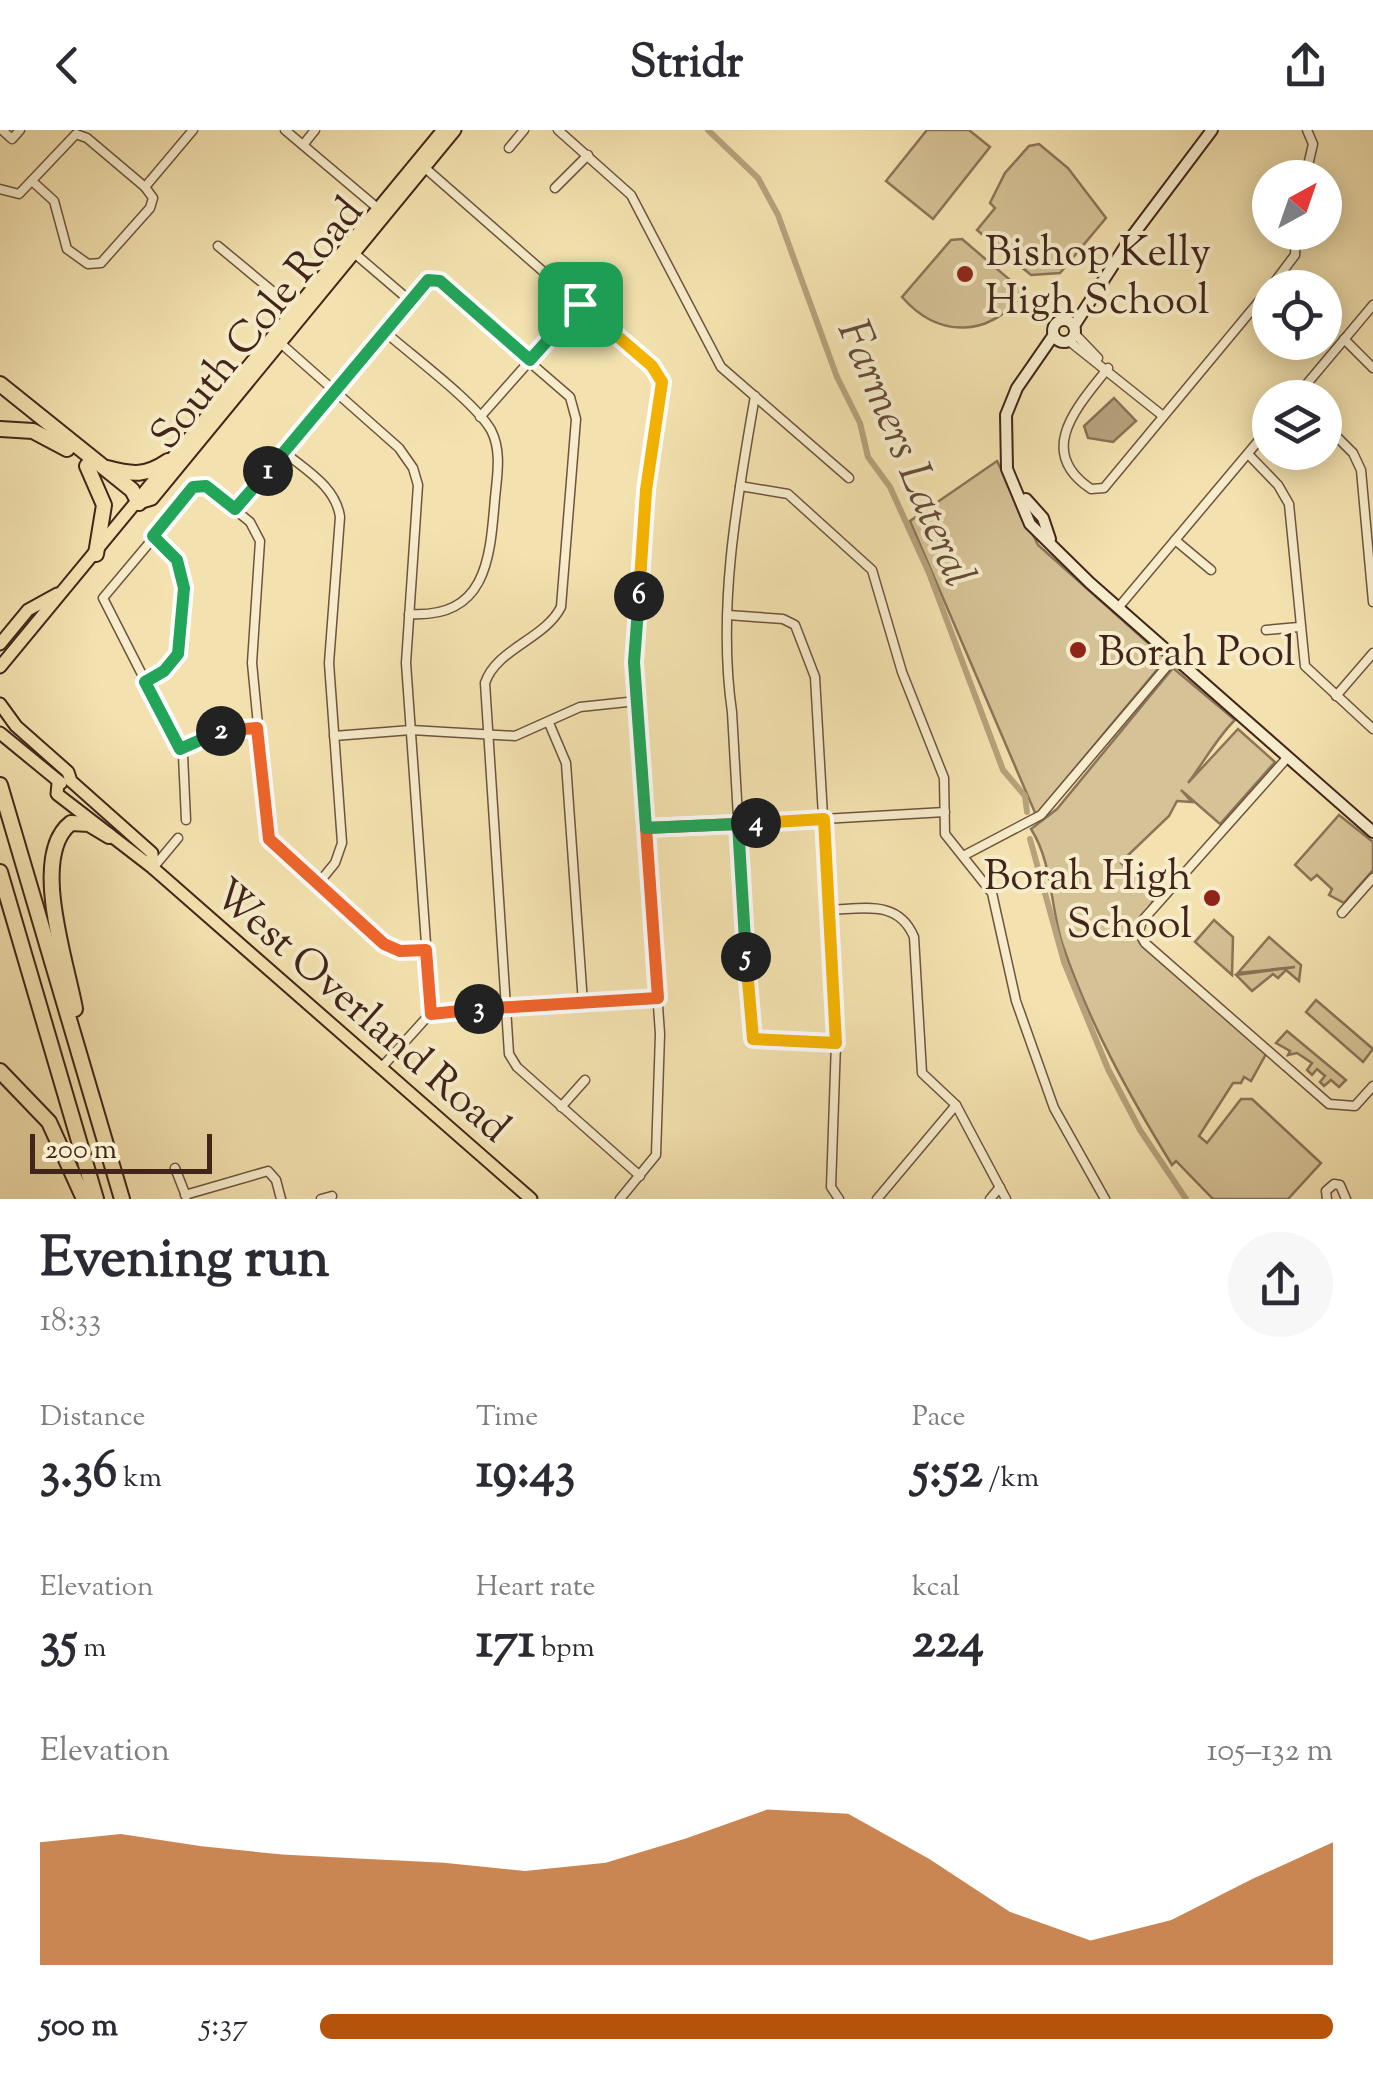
<!DOCTYPE html>
<html lang="en">
<head>
<meta charset="utf-8">
<style>
  :root { --surface:#fff; --page:#f7f7f7; --text:#2b2b33; --muted:#7c7c81; --accent:#b45309 }
  body { margin:0; font-family:"Sorts Mill Goudy",serif; background:var(--page); color:var(--text); height:100vh; display:flex; flex-direction:column; font-size:38px; white-space:nowrap }
  * { box-sizing:border-box; margin:0 }
  p { font-size:32px; color:var(--muted) }
  .icon { flex:none; width:55px; height:55px; fill:none; stroke:currentColor; stroke-width:2; stroke-linecap:round; stroke-linejoin:round }
  .map { position:relative; height:1069px; overflow:hidden }
  .sheet { display:flex; flex-direction:column; background:var(--surface); flex:1 }
  .sheet>* { flex:none }
  .needle { width:65px; rotate:40deg }
  .controls { position:absolute; left:1252px; top:30px; display:grid; gap:20px }
  .controls a { display:grid; place-items:center; width:90px; height:90px; border-radius:50%; background:var(--surface); box-shadow:0 5px 25px #0003; font-size:50px }
  .scale { position:absolute; left:30px; bottom:25px; width:182px; box-sizing:border-box; padding-left:10px; border:5px solid #41251a; border-top:0; font-size:28px; line-height:35px; white-space:nowrap; color:#41251a; -webkit-text-stroke:8px #f7eccb; paint-order:stroke }
  .pin { position:absolute; display:grid; place-items:center; width:85px; height:85px; color:#fff; margin:-42px; border-radius:20px; box-shadow:0 5px 15px #0006 }
  .km { position:absolute; width:50px; height:50px; margin:-25px; border-radius:50%; background:#222; color:#fff; font-size:28px; line-height:50px; text-align:center }
  .round { display:grid; place-items:center; flex:none; width:105px; height:105px; border-radius:52px; background:var(--page) }
  .headline { display:flex; align-items:center; justify-content:space-between; height:170px; padding:0 40px }
  h1 { font-size:55px; font-weight:700; line-height:75px }
  .metrics { display:grid; grid-template-columns:repeat(3,1fr); gap:15px; height:170px; padding:10px 40px }
  .metrics div { display:grid; align-content:center }
  .metrics b { font-size:50px; font-weight:700 }
  .metrics small { font-size:28px; font-weight:400 }
  .metrics p { font-size:28px }
  .chart { height:280px; padding:20px 40px }
  .chart p { display:flex; justify-content:space-between }
  .chart svg { width:100%; height:180px; margin-top:10px; fill:var(--accent); opacity:.7 }
  ul { padding:0 40px; list-style:none; font-size:32px }
  li { display:grid; grid-template-columns:160px 120px 1fr; align-items:center; height:75px }
  li i { height:25px; border-radius:12px; background:var(--accent) }
  header { display:flex; justify-content:space-between; align-items:center; height:130px; padding:0 40px; background:var(--surface); font-size:45px; font-weight:700 }
  .map>svg:first-child { display:block }
  .green { fill:#d5c296; stroke:#8b7458; stroke-width:2.5 }
  .water { fill:#b6a27c; stroke:#877055; stroke-width:2.5 }
  .lines { fill:none; stroke-linecap:round; stroke-linejoin:round }
  .canal { stroke:#b6a27c; stroke-width:6 }
  .street-casing { stroke:#6e543f; stroke-width:11 }
  .secondary-casing { stroke:#41251a; stroke-width:14 }
  .primary-casing { stroke:#41251a; stroke-width:15 }
  .highway-casing { stroke:#41251a; stroke-width:18 }
  .street { stroke:#f7eccb; stroke-width:8 }
  .secondary { stroke:#f7eccb; stroke-width:10 }
  .primary { stroke:#f3e2af; stroke-width:11 }
  .highway { stroke:#f3e2af; stroke-width:14 }
  .split-1-casing { stroke:#fff; stroke-width:20 }
  .split-2-casing { stroke:#fff; stroke-width:20 }
  .split-3-casing { stroke:#fff; stroke-width:20 }
  .split-4-casing { stroke:#fff; stroke-width:20 }
  .split-5-casing { stroke:#fff; stroke-width:20 }
  .split-6-casing { stroke:#fff; stroke-width:20 }
  .split-7-casing { stroke:#fff; stroke-width:20 }
  .split-1 { stroke:#22a559; stroke-width:12 }
  .split-2 { stroke:#22a559; stroke-width:12 }
  .split-3 { stroke:#f0652b; stroke-width:12 }
  .split-4 { stroke:#f0652b; stroke-width:12 }
  .split-5 { stroke:#f5b400; stroke-width:12 }
  .split-6 { stroke:#22a559; stroke-width:12 }
  .split-7 { stroke:#f5b400; stroke-width:12 }
  .poi-dot { fill:#8f2418; stroke:#f7eccb; stroke-width:4 }
  .labels { text-anchor:middle; stroke-width:8; stroke-linejoin:round; paint-order:stroke }
  .poi-label { font-size:42px; fill:#41251a; stroke:#f7eccb; text-anchor:start }
  .street-label { font-size:42px; fill:#41251a; stroke:#f7eccb }
  .water-label { font-size:45px; font-style:italic; fill:#644a37; stroke:#f7eccb }
</style>
</head>
<body>
<header><svg class="icon" aria-label="back" viewBox="0 0 24 24"><path d="M15 5l-7 7 7 7"/></svg>Stridr<svg class="icon" aria-label="share" viewBox="0 0 24 24"><path d="M12 15V3M7 8l5-5 5 5M5 13v7h14v-7"/></svg></header>
<div class="map">
<svg width="1373" height="1069" viewBox="0 0 1373 1069">
  <rect width="100%" height="100%" fill="#f3e2af"/>
  <filter id="stains"><feTurbulence type="fractalNoise" baseFrequency=".002" numOctaves="4"/><feColorMatrix values="0 0 0 0 .2 0 0 0 0 .09 0 0 0 0 .02 0 0 0 .5 -.17"/></filter>
  <radialGradient id="worn" r=".72"><stop offset=".6" stop-color="#630" stop-opacity="0"/><stop offset="1" stop-color="#630" stop-opacity=".3"/></radialGradient>
  <g class="green">
    <polygon points="927,0 969,0 990,17 933,89 886,51"/>
    <polygon points="1039,14 1068,38 1106,88 1060,143 1031,145 977,100 995,78 990,73 1005,43 1029,16"/>
    <path d="M962,109L1024,162C990,208 939,209 902,167L951,110Z"/>
    <polygon points="997,331 1038,415 1166,529 1036,685 910,391"/>
    <path d="M1173,538L1235,590C1218,606 1204,632 1188,653L1238,599L1275,632L1220,694L1181,660L1192,672L1177,671L1169,686L1124,729L1121,733L1155,765C1151,784 1128,791 1140,813L1266,924L1251,951L1244,947L1241,953H1233L1199,1006L1207,1013L1241,969H1252L1321,1033L1288,1069H1213L1176,1031L1172,1035C1129,965 1090,895 1063,816C1050,778 1053,733 1031,699L1057,679Z"/>
    <polygon points="1339,685 1373,712 1373,740 1344,773 1329,765 1332,759 1317,745 1311,750 1295,735"/>
    <polygon points="1214,790 1233,807 1232,845 1195,812"/>
    <polygon points="1269,807 1301,835 1299,851 1286,840 1278,848 1273,844 1252,861 1236,845 1295,837 1238,843"/>
    <polygon points="1316,870 1373,919 1363,932 1306,882"/>
    <polygon points="1287,901 1346,950 1339,957 1331,950 1324,956 1320,952 1325,946 1317,939 1312,945 1307,940 1312,933 1297,923 1288,925 1290,921 1276,913"/>
  </g>
  <polygon class="water" points="1114,268 1136,291 1113,312 1088,308 1084,296"/>
  <g class="lines">
    <g class="canal">
      <polyline points="708,0 758,48 778,85 837,247 860,293 868,327 890,357 929,443 1003,640 1025,666 1027,682"/>
      <polyline points="1030,709 1064,832 1108,939 1140,1000 1186,1069"/>
    </g>
    <defs>
      <g id="street">
        <polyline points="2,0 12,9 20,0"/>
        <polyline points="285,0 381,81"/>
        <polyline points="558,0 631,65 721,237 849,348"/>
        <polyline points="303,15 315,0"/>
        <polyline points="509,18 524,0"/>
        <polyline points="424,37 652,237 662,253 646,361 634,532 660,904 656,1025 620,1069"/>
        <polyline points="1305,48 1313,14 1307,0"/>
        <polyline points="32,51 54,71 67,119 88,134 101,133 150,78 153,68 145,57 193,0"/>
        <polyline points="555,58 588,25"/>
        <polyline points="0,59 19,64 76,4 87,8 145,57"/>
        <polyline points="218,116 294,179"/>
        <polyline points="353,122 409,170"/>
        <polyline points="1270,158 1295,125 1296,102"/>
        <path d="M384,201C411,225 475,272 491,300C502,321 497,346 495,368C490,428 487,489 409,484"/>
        <polyline points="1075,204 1098,228"/>
        <polyline points="1344,209 1373,238"/>
        <polyline points="277,210 399,318 413,338 418,355 406,533 431,884"/>
        <polyline points="1069,211 1163,286"/>
        <path d="M1108,238C1079,275 1034,321 1091,359L1104,358L1270,158"/>
        <path d="M755,266C737,369 717,479 732,582L750,899L757,911L836,913"/>
        <polyline points="1295,268 1373,175"/>
        <polyline points="480,287 580,174"/>
        <polyline points="1325,295 1353,323 1361,340 1373,472"/>
        <path d="M284,322C306,340 336,357 340,387L329,533L342,713L335,733L317,755"/>
        <polyline points="1248,324 1278,355 1289,374 1305,536 1373,599"/>
        <polyline points="740,356 788,364 872,440 902,542 944,648 945,704 992,763 1016,871 1054,978 1105,1069"/>
        <path d="M235,379L432,148L570,267L576,289L561,477C545,509 496,519 485,553L509,924L517,937L640,1046"/>
        <polyline points="1175,410 1211,440"/>
        <polyline points="1118,478 1270,297"/>
        <polyline points="728,485 783,489 795,495 815,547 836,913 831,1057 839,1069"/>
        <polyline points="1266,500 1299,497"/>
        <polyline points="145,552 164,541 178,524 184,458 177,431 153,406"/>
        <polyline points="1336,566 1373,523"/>
        <polyline points="549,593 566,633 583,873"/>
        <polyline points="334,606 411,600 515,606 580,577 637,571"/>
        <polyline points="180,619 211,602 257,599"/>
        <polyline points="1287,628 1142,791 1139,802 1145,813 1329,974 1355,976 1373,956"/>
        <polyline points="186,690 183,625 103,468 198,355 206,356 250,392 260,411 252,533 269,709 383,814 401,821 426,820"/>
        <polyline points="646,699 945,682"/>
        <polyline points="963,726 1041,685 1174,528"/>
        <polyline points="153,738 178,708"/>
        <path d="M829,780C863,779 898,769 914,807L922,943L956,975L1006,1069"/>
        <polyline points="1342,783 1373,748"/>
        <polyline points="382,937 428,886 438,882 658,868"/>
        <polyline points="561,977 585,950"/>
        <polyline points="175,1038 186,1066"/>
        <polyline points="185,1065 268,1041 276,1050 281,1069"/>
        <polyline points="321,1069 332,1066"/>
        <polyline points="877,1069 956,975"/>
        <polyline points="990,1069 1000,1057"/>
        <polyline points="1327,1069 1326,1061 1334,1054 1340,1055 1346,1069"/>
      </g>
      <g id="secondary">
        <circle cx="1064" cy="201" r="11"/>
        <polyline points="1074,196 1130,109 1212,0"/>
        <polyline points="1053,206 1017,258 1006,285 1007,339 1030,394 1090,453 1373,702"/>
        <polyline points="1026,369 1043,388 1050,409"/>
      </g>
      <g id="primary">
        <polyline points="139,373 152,369 455,0"/>
        <polyline points="0,514 28,480 57,464"/>
        <polyline points="0,537 443,0"/>
        <polyline points="0,574 16,596 68,642 71,651 152,723 153,738"/>
        <polyline points="0,603 61,653"/>
        <polyline points="58,653 57,664 153,738 531,1069"/>
      </g>
      <g id="highway">
        <polyline points="0,254 132,360 139,373"/>
        <polyline points="0,299 33,301 67,319"/>
        <polyline points="87,336 104,375 96,424"/>
        <path d="M107,338C133,345 146,346 168,331"/>
        <polyline points="0,655 122,1069"/>
        <polyline points="0,742 96,1069"/>
        <path d="M75,879C67,833 29,725 71,693L89,694L109,706"/>
        <polyline points="0,941 49,992 84,1069"/>
      </g>
    </defs>
    <use href="#street" class="street-casing"/>
    <use href="#secondary" class="secondary-casing"/>
    <use href="#primary" class="primary-casing"/>
    <use href="#highway" class="highway-casing"/>
    <use href="#street" class="street"/>
    <use href="#secondary" class="secondary"/>
    <use href="#primary" class="primary"/>
    <use href="#highway" class="highway"/>
  </g>
  <g class="lines">
    <defs>
      <polyline id="split-1" points="268,341 428,150 440,151 530,230 580,174"/>
      <polyline id="split-2" points="221,601 180,619 145,552 164,541 178,524 184,458 177,430 153,406 193,357 206,356 235,379 268,341"/>
      <polyline id="split-3" points="221,601 257,598 269,709 384,814 400,821 426,820 431,884 479,879"/>
      <polyline id="split-4" points="479,879 658,868 646,698 756,693"/>
      <polyline id="split-5" points="746,827 753,909 836,913 824,689 756,693"/>
      <polyline id="split-6" points="639,466 634,532 646,698 738,694 746,827"/>
      <polyline id="split-7" points="580,174 652,236 662,252 646,360 639,466"/>
    </defs>
    <use href="#split-1" class="split-1-casing"/>
    <use href="#split-2" class="split-2-casing"/>
    <use href="#split-3" class="split-3-casing"/>
    <use href="#split-4" class="split-4-casing"/>
    <use href="#split-5" class="split-5-casing"/>
    <use href="#split-6" class="split-6-casing"/>
    <use href="#split-7" class="split-7-casing"/>
    <use href="#split-1" class="split-1"/>
    <use href="#split-2" class="split-2"/>
    <use href="#split-3" class="split-3"/>
    <use href="#split-4" class="split-4"/>
    <use href="#split-5" class="split-5"/>
    <use href="#split-6" class="split-6"/>
    <use href="#split-7" class="split-7"/>
  </g>
  <g class="poi-dot">
    <circle cx="965" cy="144" r="10"/>
    <circle cx="1078" cy="520" r="10"/>
    <circle cx="1212" cy="768" r="10"/>
  </g>
  <g class="labels">
    <g class="poi-label">
      <text x="985" y="135">Bishop Kelly<tspan x="985" dy="48">High School</tspan></text>
      <text x="1098" y="535">Borah Pool</text>
      <text x="1192" y="759" text-anchor="end">Borah High<tspan x="1192" dy="48">School</tspan></text>
    </g>
    <g class="street-label">
      <text transform="translate(255 192) rotate(-51)" y="15">South Cole Road</text>
      <text transform="translate(363 879) rotate(41)" y="15">West Overland Road</text>
    </g>
    <g class="water-label">
      <text transform="translate(908 322) rotate(67)" y="16">Farmers Lateral</text>
    </g>
  </g>
  <rect width="100%" height="100%" filter="url(#stains)"/>
  <rect width="100%" height="100%" fill="url(#worn)"/>
</svg>
<div class="controls">
<a><svg class="needle" viewBox="-14 -14 28 28"><path d="M0-13l5 13h-10z" fill="#e53935"/><path d="M0 13l5-13h-10z" fill="#7c7c81"/></svg></a>
<a><svg class="icon" aria-label="locate" viewBox="0 0 24 24"><circle cx="12" cy="12" r="6"/><path d="M12 2v4M12 18v4M2 12h4M18 12h4"/></svg></a>
<a><svg class="icon" aria-label="layers" viewBox="0 0 24 24"><path d="M12 4l9 5-9 5-9-5zM3 14l9 5 9-5"/></svg></a>
</div>
<div class="scale">200 m</div>
<div class="pin" style="left:580px;top:174px;background:#1e9e55"><svg class="icon" aria-label="arrive" viewBox="0 0 24 24"><path d="M6 21V4h12l-3 4 3 4H6"/></svg></div>
<b class="km" style="left:268px;top:341px">1</b>
<b class="km" style="left:221px;top:601px">2</b>
<b class="km" style="left:479px;top:879px">3</b>
<b class="km" style="left:756px;top:693px">4</b>
<b class="km" style="left:746px;top:827px">5</b>
<b class="km" style="left:639px;top:466px">6</b>
</div>
<section class="sheet">
<div class="headline"><div><h1>Evening run</h1><p>18:33</p></div><a class="round"><svg class="icon" aria-label="share" viewBox="0 0 24 24"><path d="M12 15V3M7 8l5-5 5 5M5 13v7h14v-7"/></svg></a></div>
<div class="metrics">
<div><p>Distance</p><b>3.36<small> km</small></b></div>
<div><p>Time</p><b>19:43</b></div>
<div><p>Pace</p><b>5:52<small> /km</small></b></div>
</div>
<div class="metrics">
<div><p>Elevation</p><b>35<small> m</small></b></div>
<div><p>Heart rate</p><b>171<small> bpm</small></b></div>
<div><p>kcal</p><b>224</b></div>
</div>
<div class="chart"><p><span>Elevation</span>105–132 m</p>
<svg viewBox="0 0 160 44" preserveAspectRatio="none"><path d="M0 44V14L10 12L20 15L30 17L40 18L50 19L60 21L70 19L80 13L90 6L100 7L110 18L120 31L130 38L140 33L150 23L160 14V44z"/></svg>
</div>
<ul>
<li><b>500 m</b>5:37<i style="width:100%"></i></li>
</ul>
</section>
</body>
</html>
